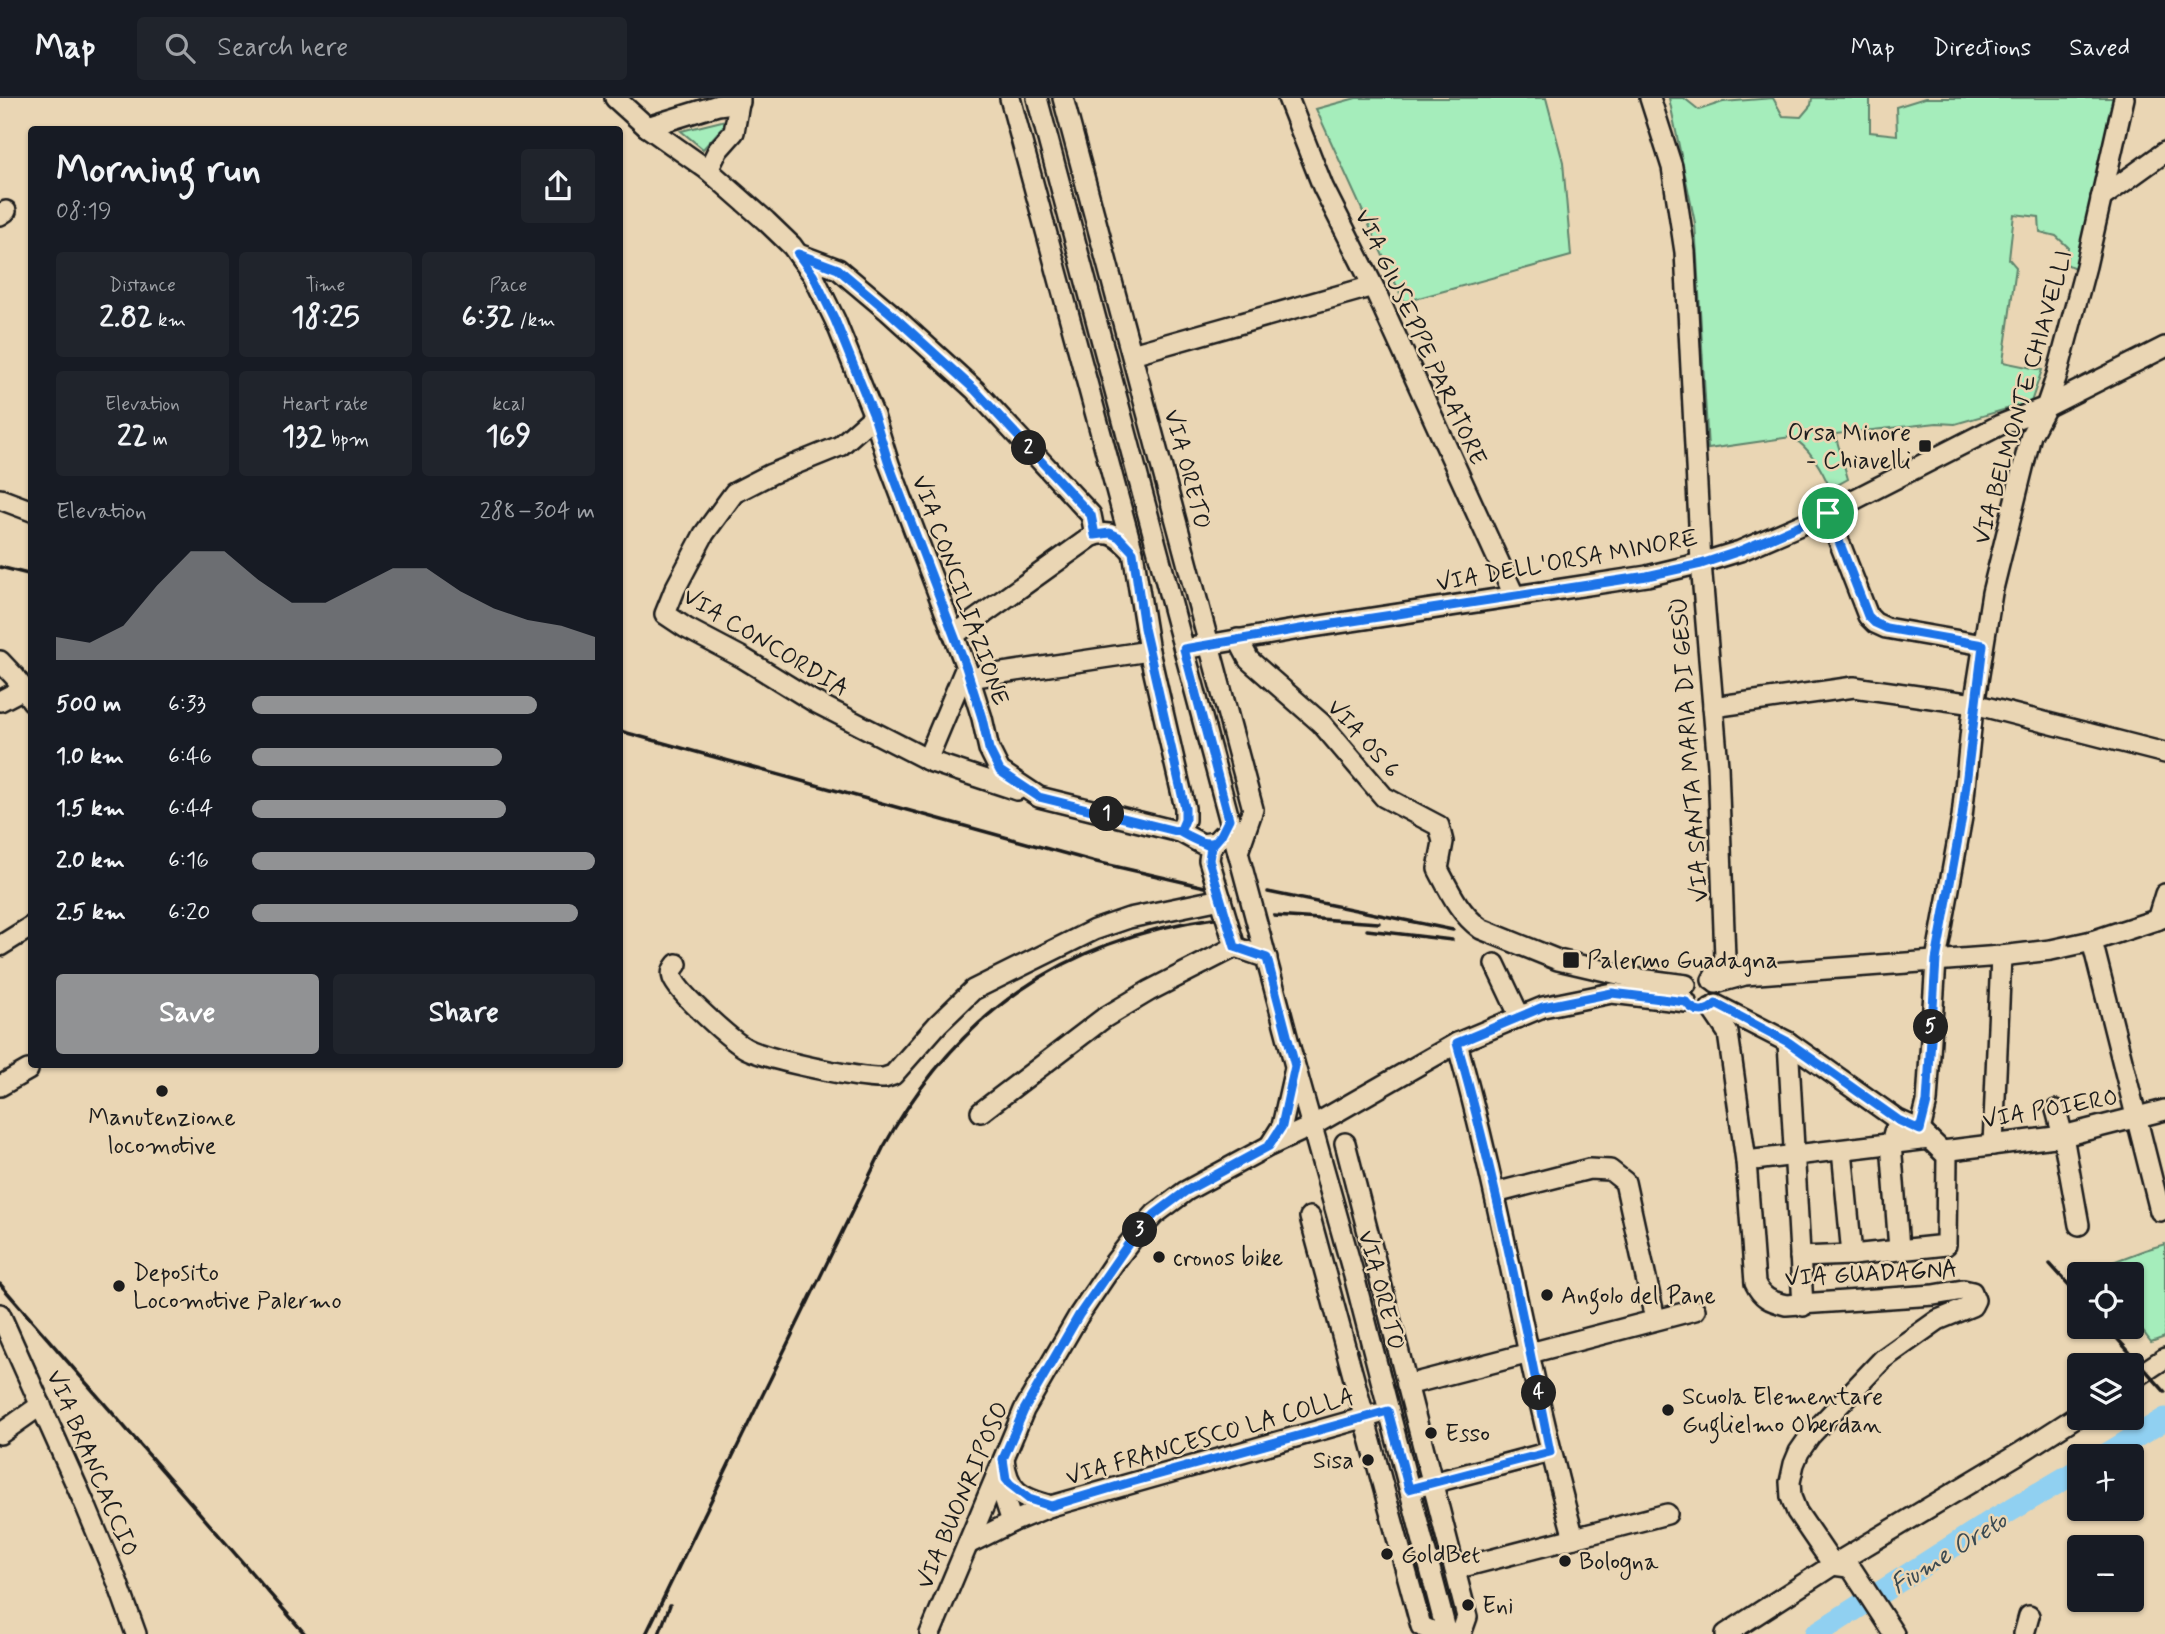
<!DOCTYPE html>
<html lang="en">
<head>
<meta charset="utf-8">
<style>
  :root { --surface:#171b24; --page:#20242c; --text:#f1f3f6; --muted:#9ea1a6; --line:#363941; --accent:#919294 }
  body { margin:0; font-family:Mynerve,sans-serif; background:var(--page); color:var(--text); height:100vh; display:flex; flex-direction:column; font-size:26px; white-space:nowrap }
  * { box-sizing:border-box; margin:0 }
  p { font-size:23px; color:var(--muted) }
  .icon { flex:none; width:38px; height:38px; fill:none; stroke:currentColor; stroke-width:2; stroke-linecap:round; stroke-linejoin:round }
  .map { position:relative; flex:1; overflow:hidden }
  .sheet { position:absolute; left:28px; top:28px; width:595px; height:942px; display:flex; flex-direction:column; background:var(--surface); border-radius:7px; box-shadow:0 2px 5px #0004 }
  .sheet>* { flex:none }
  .fabs { position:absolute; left:2067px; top:1164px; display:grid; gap:14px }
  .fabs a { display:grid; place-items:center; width:77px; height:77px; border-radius:7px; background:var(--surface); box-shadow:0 2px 5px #0004; font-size:35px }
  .pin { position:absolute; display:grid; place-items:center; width:60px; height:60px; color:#fff; margin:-30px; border:4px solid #fff; border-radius:50%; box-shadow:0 2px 7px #0007 }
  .km { position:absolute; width:35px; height:35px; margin:-18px; border-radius:50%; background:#222; color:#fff; font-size:19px; line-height:35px; text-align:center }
  .round { display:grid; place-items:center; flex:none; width:74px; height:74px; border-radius:7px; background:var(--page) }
  .overview { display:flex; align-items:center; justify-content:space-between; height:119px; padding:0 28px }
  h1 { font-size:38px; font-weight:700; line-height:52px }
  .metrics { display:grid; grid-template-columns:repeat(3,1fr); gap:10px; height:119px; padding:7px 28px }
  .metrics div { display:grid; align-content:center; border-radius:7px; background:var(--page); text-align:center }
  .metrics b { font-size:30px; font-weight:700 }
  .metrics small { font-size:19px; font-weight:400 }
  .metrics p { font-size:19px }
  .chart { height:196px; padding:14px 28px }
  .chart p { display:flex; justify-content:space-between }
  .chart svg { width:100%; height:126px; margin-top:7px; fill:var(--accent); opacity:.7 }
  .primary-button { display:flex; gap:14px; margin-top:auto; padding:14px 28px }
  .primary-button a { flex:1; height:80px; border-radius:7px; background:var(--accent); color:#fff; font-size:28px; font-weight:700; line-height:80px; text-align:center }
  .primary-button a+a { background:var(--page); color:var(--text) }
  ul { padding:0 28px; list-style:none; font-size:23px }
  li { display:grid; grid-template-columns:112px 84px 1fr; align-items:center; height:52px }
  li i { height:18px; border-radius:9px; background:var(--accent) }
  header { display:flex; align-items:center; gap:42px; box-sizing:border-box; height:98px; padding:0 35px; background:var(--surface); border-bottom:2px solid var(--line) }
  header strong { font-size:33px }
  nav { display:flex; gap:38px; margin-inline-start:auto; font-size:24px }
  .search { width:490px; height:63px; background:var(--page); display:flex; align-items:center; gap:18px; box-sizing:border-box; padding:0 24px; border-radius:7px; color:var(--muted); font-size:26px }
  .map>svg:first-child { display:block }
  .green { fill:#a5edbb; stroke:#60846c; stroke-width:2 }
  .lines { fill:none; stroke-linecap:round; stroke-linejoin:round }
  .river { stroke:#90d0f1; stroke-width:23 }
  .minor-casing { stroke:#1c1c1c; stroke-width:24 }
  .minor { stroke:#ead6b4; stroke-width:19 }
  .rail { stroke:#1c1c1c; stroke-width:3.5 }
  .route-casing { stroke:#fff; stroke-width:14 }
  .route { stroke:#1a73e8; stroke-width:9 }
  .poi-dot { fill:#1c1c1c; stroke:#ead6b4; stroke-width:2.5 }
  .labels { text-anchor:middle; stroke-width:5; stroke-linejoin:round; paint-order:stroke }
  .street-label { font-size:24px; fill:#1c1c1c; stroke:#ead6b4 }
  .poi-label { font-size:24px; fill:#1c1c1c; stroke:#ead6b4; text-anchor:start }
  .water-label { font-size:26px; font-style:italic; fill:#394951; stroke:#ead6b4 }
</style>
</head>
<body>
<header>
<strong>Map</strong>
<div class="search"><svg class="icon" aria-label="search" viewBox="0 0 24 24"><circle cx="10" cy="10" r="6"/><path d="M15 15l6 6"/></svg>Search here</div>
<nav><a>Map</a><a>Directions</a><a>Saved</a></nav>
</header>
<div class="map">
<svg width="2165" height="1536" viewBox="0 0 2165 1536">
  <rect width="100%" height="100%" fill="#ead6b4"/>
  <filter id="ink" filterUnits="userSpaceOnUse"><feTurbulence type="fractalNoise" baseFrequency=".0143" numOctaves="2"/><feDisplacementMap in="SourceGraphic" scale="14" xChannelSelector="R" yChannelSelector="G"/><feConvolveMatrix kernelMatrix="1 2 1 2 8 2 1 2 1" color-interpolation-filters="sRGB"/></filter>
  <g filter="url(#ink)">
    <g class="green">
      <polygon points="1356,0 1546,0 1563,64 1571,158 1404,204 1316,11"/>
      <path d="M1669,0H1684L1699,12L1723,4L1773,0L1783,18L1801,19L1811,7L1812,0H1870V34L1897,37L1896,9L1925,0H2113L2098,79L2077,171L2066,166L2068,149L2056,138L2040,134L2039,119L2014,116L2009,161L2016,169L2003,264L2042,272L2031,304L1955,326L1937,325L1835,336L1848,381L1830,391C1823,373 1809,348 1791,339L1708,351L1695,125Z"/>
      <polygon points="730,21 703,51 681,33"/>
      <polygon points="2165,1146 2165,1239 2151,1244 2132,1219 2132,1176 2098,1176 2094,1171 2145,1152"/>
    </g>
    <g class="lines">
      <g class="river">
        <polyline points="2104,1358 2165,1321"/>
        <polyline points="1816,1536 1992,1423 2079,1372"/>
      </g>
      <defs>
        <g id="minor">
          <polyline points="615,0 647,29 708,72 766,123 792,148 813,177 835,222 874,318 889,366 966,569 982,620 989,651 1000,673 1039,699 1180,734 1202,746 1215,744"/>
          <polyline points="1010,0 1133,454 1149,553 1185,710 1185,722 1180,734"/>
          <polyline points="1037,0 1295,968 1354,1178 1447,1536"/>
          <polyline points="1063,0 1253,711 1238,754"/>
          <polyline points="1288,0 1323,89 1373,188 1514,497"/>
          <polyline points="1650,0 1672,69 1685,154 1701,465 1718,668 1725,860 1712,882"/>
          <polyline points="647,29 718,7 740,4"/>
          <polyline points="708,72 718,52 734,34 740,0"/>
          <polyline points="2101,100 2165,54"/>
          <polyline points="0,117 6,113"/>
          <polyline points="798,156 838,171 888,213 975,292 1091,417 1095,437"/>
          <polyline points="1132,256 1373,188"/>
          <polyline points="874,318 840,348 771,376 734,395 704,436 675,491 665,516 686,530 743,560 813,603 932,664 1017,692"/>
          <polyline points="0,401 32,413"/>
          <polyline points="1828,415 1868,518 1875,525 1886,530 1983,547"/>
          <path d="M954,537L1091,439C1110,430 1120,440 1133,454"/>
          <path d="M1238,541L1249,562L1321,625L1384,699L1439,728L1443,744L1438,771C1450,794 1460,816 1481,831L1558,862L1640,881L1686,887"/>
          <polyline points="1184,551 1300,531 1647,478 1701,465 1740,453 1828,415 2000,327 2046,309 2165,249"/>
          <polyline points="0,563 15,579 32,603"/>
          <polyline points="969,580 1149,553"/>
          <polyline points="0,603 23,591"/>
          <polyline points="1713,609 1854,589 1974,606 2165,655"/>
          <polyline points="927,662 966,569"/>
          <polyline points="1221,738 1211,749 1209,762 1235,849 1267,860"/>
          <polyline points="2157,822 2165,796"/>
          <polyline points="2092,843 2160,1113"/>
          <polyline points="0,848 32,828"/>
          <path d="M677,866C673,871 671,874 673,880C678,895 733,944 747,951C770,962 858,981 884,980L893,977L938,926L973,892L1094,832L1129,820L1221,801"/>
          <polyline points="1495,866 1520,919"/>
          <polyline points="1716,885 1745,877 2001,858 2051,852 2092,843 2165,819"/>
          <polyline points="1716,907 1788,944 1898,1022 1920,1032 1947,1058 1946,1147 1852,1157 1800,1159"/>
          <path d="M1711,910L1728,935L1746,1063L1755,1185C1762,1200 1770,1203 1786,1207L1934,1197L1963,1192L1972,1194L1975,1202L1972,1208L1938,1222L1883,1261L1810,1338L1799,1354L1794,1366L1790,1384L1791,1399L1797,1414L1833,1467L1848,1469L1853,1473L1894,1536"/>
          <polyline points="1788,944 1803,1208"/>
          <path d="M1457,945C1503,1109 1528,1277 1574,1440"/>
          <polyline points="0,988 28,972"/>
          <polyline points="2056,1012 2063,1038 2079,1127"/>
          <polyline points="981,1014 1104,920 1149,893 1235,849"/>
          <polyline points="1920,1032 1927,1004 1936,862 1962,719 1972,620 1992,495 2031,337 2046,309 2057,277 2086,168 2124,0"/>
          <polyline points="1894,1034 1891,1045 1899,1151"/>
          <polyline points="1345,1045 1467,1519 1461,1536"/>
          <polyline points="1270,1047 1282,1028 1295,970"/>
          <polyline points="1993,1047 2001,858"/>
          <polyline points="1842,1052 1852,1157"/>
          <polyline points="1943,1053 2063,1038 2165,1012"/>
          <polyline points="1746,1063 1929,1041"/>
          <polyline points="1495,1095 1589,1071 1610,1072 1625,1084 1655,1221"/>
          <polyline points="1310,1119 1421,1528 1438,1536"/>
          <polyline points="0,1216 87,1411 117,1483 136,1536"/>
          <polyline points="2132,1282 2165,1260"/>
          <polyline points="1407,1287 1695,1212"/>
          <polyline points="0,1336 41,1307"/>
          <path d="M1004,1361C1008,1394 1020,1399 1051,1408"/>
          <polyline points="1001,1376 1002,1393 1012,1424"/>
          <polyline points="1421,1388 1550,1354"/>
          <polyline points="968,1446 1012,1424 1051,1408 1377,1316"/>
          <polyline points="1455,1471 1667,1416"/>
          <polyline points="930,1536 1024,1312 1079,1217 1114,1165 1134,1139 1155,1116 1186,1093 1269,1048 1312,1028 1457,945 1543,909 1612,895 1686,904"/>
          <polyline points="1726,1536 1833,1467 2020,1355 2079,1317"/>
          <polyline points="2024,1536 2029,1518"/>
        </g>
      </defs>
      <use href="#minor" class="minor-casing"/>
      <use href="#minor" class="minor"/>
      <g class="rail">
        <polyline points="0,469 32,477"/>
        <polyline points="620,633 1092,763 1205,789"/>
        <polyline points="1268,794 1453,832"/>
        <polyline points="1274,818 1379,825"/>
        <polyline points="1367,832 1452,842"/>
        <polyline points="2050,1166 2079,1198"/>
        <polyline points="0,1186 305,1536"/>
        <polyline points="2106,1228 2165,1294"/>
        <path d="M646,1536L883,1050C956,917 1063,841 1214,820"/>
        <polyline points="659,1536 670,1507"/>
      </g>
    </g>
  </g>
  <g class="lines" filter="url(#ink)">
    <defs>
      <path id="route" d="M1828,415L1740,453L1701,466L1647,478L1300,531L1184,551L1229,721L1221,737L1215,744L1207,747L1180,734L1039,699L1000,673L989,651L982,620L966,569L889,366L874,318L835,222L813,177L798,156L838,171L888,213L975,292L1091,417L1095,437L1110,435L1119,439L1133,454L1144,530L1185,710V722L1180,734C1192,740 1202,748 1215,744L1211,749L1209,762L1235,849L1267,860L1295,968L1282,1028L1269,1048L1186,1093L1155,1116L1133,1139L1079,1217L1024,1312L1003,1361L1006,1381L1010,1386L1029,1401L1051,1408L1128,1385L1388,1313L1409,1391L1550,1354C1523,1217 1495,1080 1457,945L1543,909L1612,895L1686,904C1694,915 1706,916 1716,906L1788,944L1898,1022L1920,1032L1927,1004L1936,862L1962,719L1983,547L1886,530L1875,525L1868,518L1828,415"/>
    </defs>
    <use href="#route" class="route-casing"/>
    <use href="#route" class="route"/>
  </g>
  <g class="poi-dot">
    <rect x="1918" y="341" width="14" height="14" rx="3.5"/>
    <rect x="1562" y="853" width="18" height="18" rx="3.5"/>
    <circle cx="162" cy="993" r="7"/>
    <circle cx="1159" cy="1159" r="7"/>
    <circle cx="119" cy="1188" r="7"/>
    <circle cx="1547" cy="1197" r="7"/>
    <circle cx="1668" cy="1312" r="7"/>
    <circle cx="1431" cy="1335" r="7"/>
    <circle cx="1368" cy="1362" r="7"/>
    <circle cx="1387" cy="1456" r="7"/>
    <circle cx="1565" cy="1463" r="7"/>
    <circle cx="1468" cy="1507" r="7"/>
  </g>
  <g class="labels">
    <g class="street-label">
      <text transform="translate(1421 239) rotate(65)" y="8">VIA GIUSEPPE PARATORE</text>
      <text transform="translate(2022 299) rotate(-74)" y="8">VIA BELMONTE CHIAVELLI</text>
      <text transform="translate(1188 371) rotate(75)" y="8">VIA ORETO</text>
      <text transform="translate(1567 462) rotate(-10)" y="8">VIA DELL'ORSA MINORE</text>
      <text transform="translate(961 492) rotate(70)" y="8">VIA CONCILIAZIONE</text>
      <text transform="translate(766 544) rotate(31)" y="8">VIA CONCORDIA</text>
      <text transform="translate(1364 640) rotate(48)" y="8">VIA OS 6</text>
      <text transform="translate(1689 652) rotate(-94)" y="8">VIA SANTA MARIA DI GESÙ</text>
      <text transform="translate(2050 1010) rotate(-10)" y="8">VIA POIERO</text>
      <text transform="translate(1871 1175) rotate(-3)" y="8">VIA GUADAGNA</text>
      <text transform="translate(1382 1192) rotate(75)" y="8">VIA ORETO</text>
      <text transform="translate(1210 1338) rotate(-16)" y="8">VIA FRANCESCO LA COLLA</text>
      <text transform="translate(93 1365) rotate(67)" y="8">VIA BRANCACCIO</text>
      <text transform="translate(962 1397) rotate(-67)" y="8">VIA BUONRIPOSO</text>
    </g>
    <g class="poi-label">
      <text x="1911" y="342" text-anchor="end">Orsa Minore<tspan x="1911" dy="28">- Chiavelli</tspan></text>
      <text x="1587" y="870">Palermo Guadagna</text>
      <text x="162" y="1027" text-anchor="middle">Manutenzione<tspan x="162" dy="28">locomotive</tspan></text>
      <text x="1173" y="1167">cronos bike</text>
      <text x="133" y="1182">Deposito<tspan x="133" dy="28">Locomotive Palermo</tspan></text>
      <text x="1561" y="1205">Angolo del Pane</text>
      <text x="1682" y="1306">Scuola Elementare<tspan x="1682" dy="28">Guglielmo Oberdan</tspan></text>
      <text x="1445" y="1343">Esso</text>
      <text x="1354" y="1370" text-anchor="end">Sisa</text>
      <text x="1401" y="1464">GoldBet</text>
      <text x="1579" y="1471">Bologna</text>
      <text x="1482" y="1515">Eni</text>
    </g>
    <g class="water-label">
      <text transform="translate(1948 1454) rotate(-32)" y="9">Fiume Oreto</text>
    </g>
  </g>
</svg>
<div class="fabs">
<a><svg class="icon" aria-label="locate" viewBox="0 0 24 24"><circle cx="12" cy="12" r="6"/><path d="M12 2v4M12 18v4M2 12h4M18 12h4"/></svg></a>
<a><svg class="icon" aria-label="layers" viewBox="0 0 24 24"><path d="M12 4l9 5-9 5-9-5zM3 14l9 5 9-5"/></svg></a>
<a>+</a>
<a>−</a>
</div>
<div class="pin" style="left:1828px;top:415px;background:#1e9e55"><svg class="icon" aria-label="arrive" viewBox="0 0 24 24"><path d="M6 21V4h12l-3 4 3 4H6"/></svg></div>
<b class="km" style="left:1107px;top:716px">1</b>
<b class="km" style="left:1029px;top:350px">2</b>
<b class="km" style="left:1140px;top:1132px">3</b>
<b class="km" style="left:1539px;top:1295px">4</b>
<b class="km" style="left:1931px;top:929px">5</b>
<section class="sheet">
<div class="overview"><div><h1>Morning run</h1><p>08:19</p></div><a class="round"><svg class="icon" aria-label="share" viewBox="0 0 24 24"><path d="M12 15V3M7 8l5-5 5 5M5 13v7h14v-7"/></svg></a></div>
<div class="metrics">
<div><p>Distance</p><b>2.82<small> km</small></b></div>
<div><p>Time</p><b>18:25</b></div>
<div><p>Pace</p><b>6:32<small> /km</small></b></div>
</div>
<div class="metrics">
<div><p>Elevation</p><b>22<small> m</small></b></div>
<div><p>Heart rate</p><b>132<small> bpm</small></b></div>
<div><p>kcal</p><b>169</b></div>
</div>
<div class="chart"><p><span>Elevation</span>288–304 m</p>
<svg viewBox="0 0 160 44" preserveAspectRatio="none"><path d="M0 44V36L10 38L20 32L30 18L40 6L50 6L60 16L70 24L80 24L90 18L100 12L110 12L120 20L130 26L140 30L150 32L160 36V44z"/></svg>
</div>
<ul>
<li><b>500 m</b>6:33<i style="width:83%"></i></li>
<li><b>1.0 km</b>6:46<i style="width:73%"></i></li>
<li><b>1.5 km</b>6:44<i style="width:74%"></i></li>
<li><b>2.0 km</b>6:16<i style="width:100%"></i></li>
<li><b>2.5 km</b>6:20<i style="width:95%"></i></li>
</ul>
<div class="primary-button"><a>Save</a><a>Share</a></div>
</section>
</div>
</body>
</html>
